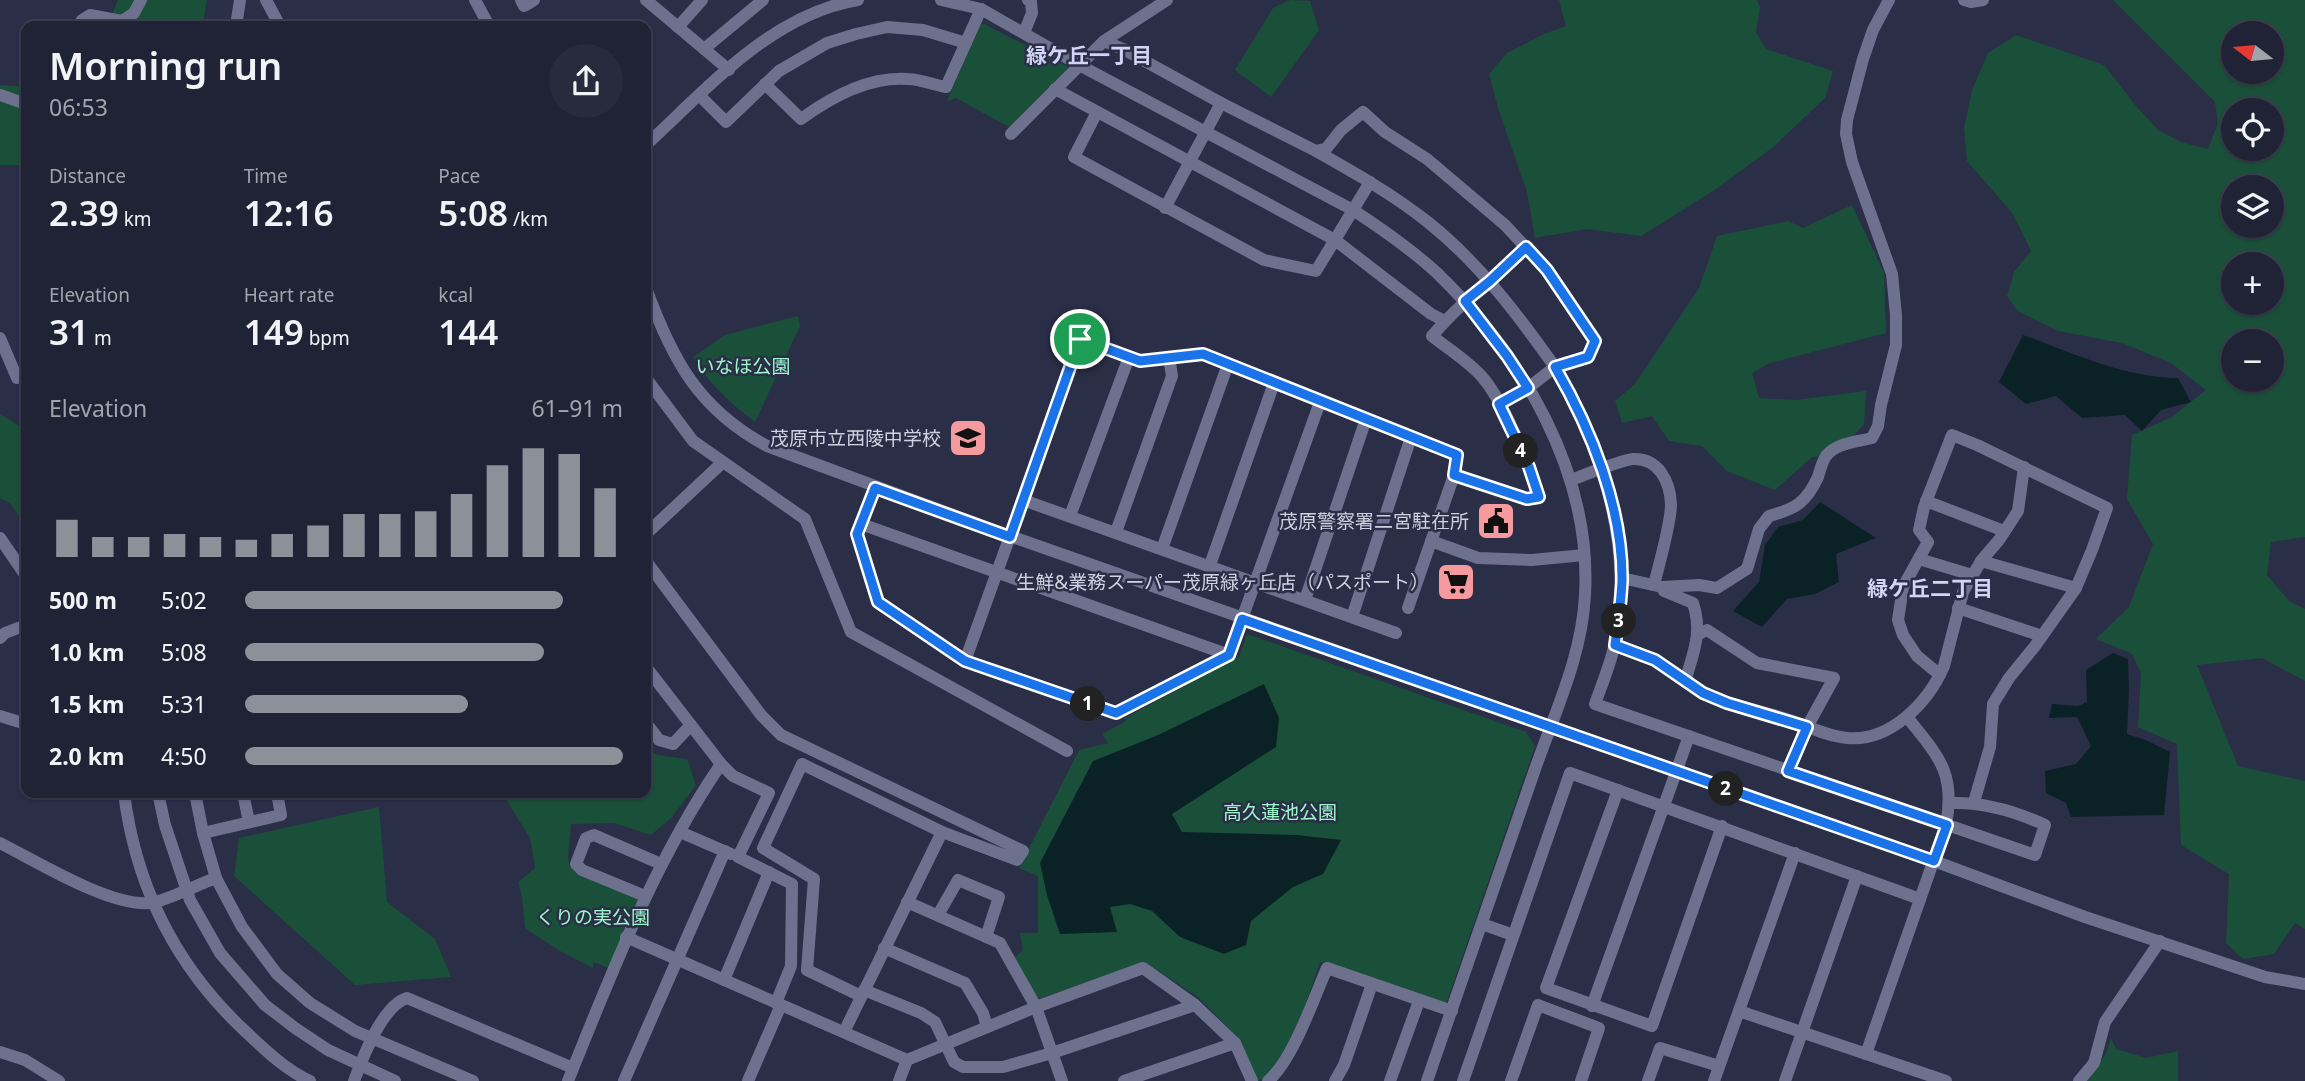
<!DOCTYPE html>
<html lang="en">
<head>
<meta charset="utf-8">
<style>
  :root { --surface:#202235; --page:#282a3d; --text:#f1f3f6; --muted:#a2a4ad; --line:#3d3f50; --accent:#8c9099 }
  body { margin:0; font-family:"Noto Sans","Noto Sans JP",sans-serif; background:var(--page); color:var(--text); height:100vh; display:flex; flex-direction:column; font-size:26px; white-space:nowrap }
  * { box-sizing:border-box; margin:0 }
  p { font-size:23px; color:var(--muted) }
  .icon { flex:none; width:38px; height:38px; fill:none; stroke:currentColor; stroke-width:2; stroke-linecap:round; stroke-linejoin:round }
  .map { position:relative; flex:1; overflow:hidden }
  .sheet { position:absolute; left:21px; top:21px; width:630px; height:777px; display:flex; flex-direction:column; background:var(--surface); border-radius:14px; box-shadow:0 2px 5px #0004,0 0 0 2px var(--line) }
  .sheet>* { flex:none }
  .needle { width:46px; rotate:286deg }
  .tools { position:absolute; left:2221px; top:21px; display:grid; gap:14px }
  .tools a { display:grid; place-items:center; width:63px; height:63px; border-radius:50%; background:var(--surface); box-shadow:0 2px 5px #0004,0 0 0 2px var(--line); font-size:35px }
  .pin { position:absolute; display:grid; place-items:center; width:60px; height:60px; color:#fff; margin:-30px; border:4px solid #fff; border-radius:50%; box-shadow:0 2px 7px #0007 }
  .km { position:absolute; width:35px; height:35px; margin:-18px; border-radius:50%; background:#222; color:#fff; font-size:19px; line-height:35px; text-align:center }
  .round { display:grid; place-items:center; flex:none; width:74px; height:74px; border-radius:37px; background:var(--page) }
  .headline { display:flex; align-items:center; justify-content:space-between; height:119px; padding:0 28px }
  h1 { font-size:38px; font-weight:600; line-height:52px }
  .figures { display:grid; grid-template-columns:repeat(3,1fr); gap:10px; height:119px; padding:7px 28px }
  .figures div { display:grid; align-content:center }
  .figures b { font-size:35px; font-weight:600 }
  .figures small { font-size:19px; font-weight:400 }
  .figures p { font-size:19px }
  .chart { height:196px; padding:14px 28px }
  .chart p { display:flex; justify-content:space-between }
  .chart svg { width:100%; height:126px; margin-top:7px; stroke:var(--accent); stroke-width:6 }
  ul { padding:0 28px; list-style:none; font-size:23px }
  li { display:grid; grid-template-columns:112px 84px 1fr; align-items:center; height:52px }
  li i { height:18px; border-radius:9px; background:var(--accent) }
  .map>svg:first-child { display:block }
  .green { fill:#1a5039; fill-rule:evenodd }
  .water { fill:#0a2226 }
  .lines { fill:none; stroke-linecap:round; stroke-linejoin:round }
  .minor { stroke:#6e718e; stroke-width:12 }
  .route-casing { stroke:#fff; stroke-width:14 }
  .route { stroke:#1a73e8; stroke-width:9 }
  .labels { text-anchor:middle; stroke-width:5; stroke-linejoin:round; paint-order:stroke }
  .park-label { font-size:19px; fill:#9df7cb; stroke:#2b2e47 }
  .poi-label { font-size:19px; fill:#cfd2e2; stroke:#2b2e47; text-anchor:end }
  .neighbourhood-label { font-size:21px; font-weight:bold; fill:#d0d5f5; stroke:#2b2e47 }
</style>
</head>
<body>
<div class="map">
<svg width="2305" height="1081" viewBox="0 0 2305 1081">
  <rect width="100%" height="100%" fill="#2b2e47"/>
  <g class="green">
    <polygon points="118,0 207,0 202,26 107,26"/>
    <polygon points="1290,0 1310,1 1319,30 1271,97 1235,70 1273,8"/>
    <polygon points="1559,0 1757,0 1760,7 1756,32 1766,49 1833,71 1825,98 1772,148 1710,193 1641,236 1587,229 1535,238 1527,192 1498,108 1489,74 1507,53 1544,34 1566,26"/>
    <path d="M2113,0H2305V537L2271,542L2267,575L2289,601L2305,609V681L2262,658L2197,665L2238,766L2305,781V929L2295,923L2274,954L2243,959L2226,943L2229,874L2181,845L2177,744L2138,727L2141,673L2132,654L2096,639L2129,607L2153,544L2127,499L2132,435L2172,417L2206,390L2171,363L2122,343L2058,331L2018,311L2007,296L2014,272L2031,251L2013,214L1967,161L1964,128L1972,90L1988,53L2016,35L2104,65L2136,106L2158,130L2181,142L2208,149L2218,123L2215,102ZM2233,33H2272V72H2233ZM2233,110H2272V149H2233ZM2233,187H2272V226H2233ZM2233,264H2272V303H2233ZM2233,341H2272V380H2233Z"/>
    <polygon points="984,24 1070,68 1012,126 1009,127 956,98 947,101 980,25"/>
    <polygon points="0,85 26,87 26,165 0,165"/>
    <polygon points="1852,205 1884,273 1886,333 1770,363 1752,373 1759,398 1796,400 1866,391 1864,424 1836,455 1812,457 1775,490 1727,471 1702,446 1669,441 1652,416 1622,423 1615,401 1635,384 1699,288 1717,236 1788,221 1803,228"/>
    <path d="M798,316L800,326L755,422C730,403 709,384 693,357L725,335Z"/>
    <polygon points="0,414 26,430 26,527 11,504 0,498"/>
    <path d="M1247,634L1526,732L1535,746L1447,1001L1442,1004L1320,962C1308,994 1290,1067 1258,1081L1239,1039L1198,997L1146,963L1041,998L1036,997L1015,957L1023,950L1020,933H1038V876L1019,868L1079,750L1108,743L1102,734L1126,721L1125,718L1239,657Z"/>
    <polygon points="646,750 657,755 687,759 696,785 671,818 651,835 614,823 571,824 568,856 570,868 572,865 639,900 611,969 593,962 593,968 560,951 525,928 522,896 518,882 535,868 530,838 502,793 646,793"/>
    <polygon points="379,807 387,902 435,939 451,977 355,985 234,876 239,838"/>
    <polygon points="2111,1038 2116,1049 2146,1058 2178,1051 2178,1081 2087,1081 2106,1054"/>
  </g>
  <g class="water">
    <path d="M2023,335C2073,353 2125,378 2178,378L2191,402L2161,410L2142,431L2125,415L2082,418L2056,396L2026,404L1999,382Z"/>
    <polygon points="1820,502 1876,538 1836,554 1839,582 1815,594 1787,599 1762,627 1733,611 1759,582 1765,545 1778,527 1803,520"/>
    <polygon points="2113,653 2128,659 2129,689 2127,734 2146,740 2170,752 2164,815 2071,817 2066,803 2046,793 2045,771 2076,764 2091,746 2077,717 2049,718 2052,704 2078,706 2087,702 2086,670"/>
    <polygon points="1264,684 1279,718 1276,747 1172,814 1182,832 1297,835 1341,840 1323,874 1293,887 1251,921 1246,945 1224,954 1180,937 1152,911 1130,904 1110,907 1117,932 1060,934 1047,895 1040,863 1093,761 1158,735"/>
  </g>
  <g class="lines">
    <g class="minor">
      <polyline points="266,0 280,26"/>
      <polyline points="475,0 489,26"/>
      <polyline points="521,0 524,6 534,0"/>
      <polyline points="646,0 729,70"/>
      <path d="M941,0L981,9L1081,66L1353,210C1382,229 1411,249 1437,273C1522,355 1592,473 1585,595C1582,657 1554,714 1534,772C1499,875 1463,978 1427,1081"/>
      <polyline points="1964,0 1971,2 1983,0"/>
      <polyline points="79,26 82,20 90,15 122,21 134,13 141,0"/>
      <polyline points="236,26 240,0"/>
      <polyline points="678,27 702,0"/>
      <polyline points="1024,33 1032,13 1031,2 1028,0"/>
      <path d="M1104,41L1123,49L1221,103L1316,151L1326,149L1341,130L1363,112L1385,132L1427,159L1505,225L1547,270L1595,341L1588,357L1555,367C1603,451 1634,545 1615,643C1611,663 1602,684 1595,704L2035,855L2045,825C2015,811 1984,802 1951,803"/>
      <polyline points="704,49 763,0"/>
      <path d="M765,84L801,119C831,97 870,76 908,79C920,79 934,85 946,87L981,9"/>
      <polyline points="1055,89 1335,240 1431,314 1445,321"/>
      <polyline points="0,95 26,104"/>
      <polyline points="700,96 726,122 779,71 827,43 856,34 887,27 923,30 966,43"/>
      <polyline points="1097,112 1074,157 1264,260 1316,271 1370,182"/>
      <polyline points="1011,134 1104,41 1167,0"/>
      <path d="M646,145C708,88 772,14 858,0"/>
      <path d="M1316,151C1355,173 1394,195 1429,223C1479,263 1518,315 1555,367L1528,388L1499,404"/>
      <polyline points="1165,208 1221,103"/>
      <path d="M646,288C672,359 698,409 767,446L1010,536L1934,861L2085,917L2265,977L2305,984"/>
      <polyline points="0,338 17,378 26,376"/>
      <polyline points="646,378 693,441 805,519 851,632 1067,751"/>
      <path d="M1454,475L1527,499L1539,497C1528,463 1505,404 1483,378C1471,363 1447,348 1432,336C1460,303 1494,277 1526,247"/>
      <path d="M1571,480C1587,474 1618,461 1633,459C1659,458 1670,482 1671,504C1671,524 1659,564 1654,585"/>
      <polyline points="875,488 857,534 878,602 965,661 1116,713 1229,655 1320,402"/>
      <polyline points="1023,500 1396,633"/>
      <polyline points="1926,501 2004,531"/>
      <polyline points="1070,516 1129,357"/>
      <polyline points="861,524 1229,655"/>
      <polyline points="1116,532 1172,376 1169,357"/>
      <polyline points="646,534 723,462"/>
      <polyline points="0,538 26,576"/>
      <polyline points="1431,541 1478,558 1532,560 1584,555"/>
      <polyline points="1162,549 1228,364"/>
      <polyline points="1919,559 1972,575"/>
      <polyline points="646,561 761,715 781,735 1023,851 1017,860 942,832 844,1032"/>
      <polyline points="1981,561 1999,540 2018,511 2024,467"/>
      <polyline points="1210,565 1274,383"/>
      <path d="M1622,578L1662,587L1699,585L1717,588L1747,569L1759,529L1769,516C1795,509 1806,503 1818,477C1820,470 1822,462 1826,456C1836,443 1857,442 1872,438L1878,426L1881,405L1896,345V315L1892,274L1852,162L1846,134L1847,120L1863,59L1873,30L1889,0"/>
      <path d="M1662,587L1664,591L1693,603C1703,633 1693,653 1685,682"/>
      <polyline points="1305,600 1366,419"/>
      <polyline points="1958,608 2042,636"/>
      <polyline points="1352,617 1411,437"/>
      <polyline points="1697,635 1707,630 1757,663 1834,678 1807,727 1789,771"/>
      <polyline points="0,638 5,633 26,625"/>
      <path d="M1615,645C1628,650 1643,653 1655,661C1672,671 1686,684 1704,693C1728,705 1755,709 1780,717C1802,723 1824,736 1847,738C1890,742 1928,703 1944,666L1963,592L1981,561L2076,588L2092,550L2107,508L1977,445L1952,435L1924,507L1919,530L1928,542L1903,587L1898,620L1903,635L1917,656L1940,675"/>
      <polyline points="965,661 1081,339 1140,361 1203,354 1457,455 1454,475 1408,608"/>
      <polyline points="646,667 721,764 733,776 769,793 738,857 792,884 791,966 776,1003"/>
      <polyline points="0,716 26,724"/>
      <polyline points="646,723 659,740 673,744 691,725"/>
      <polyline points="1618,790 1546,988 1652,1026 1722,826"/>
      <path d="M124,793C136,888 176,967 246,1032C265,1050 286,1070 310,1081"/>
      <polyline points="158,793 165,825 190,900 220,953 265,1005 295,1028 328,1050 395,1081"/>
      <polyline points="195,793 203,833 216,878 242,927 277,974 310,1003 355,1031 473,1081"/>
      <polyline points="243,793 249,822"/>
      <polyline points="1974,802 1990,747 1993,704 2009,678 2035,646 2076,588"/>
      <polyline points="680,832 731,854"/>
      <polyline points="203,833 281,815 277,793"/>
      <path d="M0,843C36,861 110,907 150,903C167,901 198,884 216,878"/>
      <polyline points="645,896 582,870 576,864 586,838 594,835 661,864"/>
      <polyline points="907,902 1000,943 1036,1007 1062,1081"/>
      <polyline points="938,915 958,880 999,897 986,937"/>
      <polyline points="1482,924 1513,935"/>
      <polyline points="626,937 907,1060 1036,1007 1143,968 1195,1005 1235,1043 1252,1081"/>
      <polyline points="884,948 965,983 983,1013 987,1027"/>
      <polyline points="724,980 769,872"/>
      <polyline points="864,990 921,1013 935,1022 954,1062 963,1067 1003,1067 1052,1053 1195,1005"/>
      <polyline points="861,996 807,970 814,879 763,848 802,764 942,832"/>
      <polyline points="1592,1006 1689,736"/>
      <polyline points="1739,1011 1946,1081"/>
      <polyline points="0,1052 25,1060 59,1081"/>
      <path d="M1866,1054L1946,825C1956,772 1938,756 1907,717"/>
      <path d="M354,1081C363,1057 382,1006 407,998L573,1068"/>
      <path d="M568,1081C612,972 654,862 721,764"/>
      <polyline points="624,1081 725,851"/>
      <polyline points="748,1081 781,1005"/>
      <polyline points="899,1081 907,1060"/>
      <polyline points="1124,1081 1235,1043"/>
      <path d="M1268,1081C1293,1060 1313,1000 1327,968L1452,1011"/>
      <polyline points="1335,1081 1344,1065 1372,984"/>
      <polyline points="1390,1081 1419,1001"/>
      <polyline points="1463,1081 1570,773 1920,899"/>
      <polyline points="1511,1081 1538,1005 1599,1028 1581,1081"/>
      <polyline points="1648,1081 1660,1048 1719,1066"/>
      <polyline points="1714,1081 1795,853"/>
      <polyline points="1785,1081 1857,876"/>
      <polyline points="2079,1081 2094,1063 2105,1022 2160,941"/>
    </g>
  </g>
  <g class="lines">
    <defs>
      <path id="route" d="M1526,247L1547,270L1595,341L1588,357L1555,367C1591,429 1623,508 1622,581C1621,602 1618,624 1615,645L1655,660L1703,693L1727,703L1807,727L1788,771L1947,825L1934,861L1242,619L1229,655L1116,713L965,661L878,602L857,534L875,488L1010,537L1080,339L1140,361L1203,354L1457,455L1454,475L1527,499L1539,497L1529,467L1499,404L1528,388L1507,356L1465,301L1490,281Z"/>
    </defs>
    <use href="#route" class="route-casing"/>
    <use href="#route" class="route"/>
  </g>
  <defs>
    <symbol id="school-square" viewBox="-11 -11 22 22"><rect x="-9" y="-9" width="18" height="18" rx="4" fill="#f59b9d" stroke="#2b2e47"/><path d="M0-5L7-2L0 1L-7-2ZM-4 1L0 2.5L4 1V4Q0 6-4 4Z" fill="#111"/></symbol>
    <symbol id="civic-square" viewBox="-11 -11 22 22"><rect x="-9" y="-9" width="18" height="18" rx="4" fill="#f59b9d" stroke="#2b2e47"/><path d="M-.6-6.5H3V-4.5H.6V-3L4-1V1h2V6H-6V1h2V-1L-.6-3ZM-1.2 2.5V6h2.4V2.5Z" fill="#111"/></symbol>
    <symbol id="supermarket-square" viewBox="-11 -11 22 22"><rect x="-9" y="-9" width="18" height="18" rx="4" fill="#f59b9d" stroke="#2b2e47"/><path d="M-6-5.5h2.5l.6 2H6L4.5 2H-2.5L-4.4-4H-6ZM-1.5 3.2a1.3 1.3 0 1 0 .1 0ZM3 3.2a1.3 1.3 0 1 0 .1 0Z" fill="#111"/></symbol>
  </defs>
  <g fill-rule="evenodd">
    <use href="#school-square" x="946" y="416" width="44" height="44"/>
    <use href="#civic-square" x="1474" y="499" width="44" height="44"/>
    <use href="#supermarket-square" x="1434" y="560" width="44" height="44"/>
  </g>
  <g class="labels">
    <g class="park-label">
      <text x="743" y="373">いなほ公園</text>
      <text x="1280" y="819">高久蓮池公園</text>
      <text x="593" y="924">くりの実公園</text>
    </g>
    <g class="poi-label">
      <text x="941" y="445">茂原市立西陵中学校</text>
      <text x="1469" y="528">茂原警察署二宮駐在所</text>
      <text x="1429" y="589">生鮮&amp;業務スーパー茂原緑ヶ丘店（パスポート）</text>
    </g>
    <g class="neighbourhood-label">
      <text x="1089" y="63">緑ケ丘一丁目</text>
      <text x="1930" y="596">緑ケ丘二丁目</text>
    </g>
  </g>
</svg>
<div class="tools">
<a><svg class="needle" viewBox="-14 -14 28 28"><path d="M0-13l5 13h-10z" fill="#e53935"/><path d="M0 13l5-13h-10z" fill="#a2a4ad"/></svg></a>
<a><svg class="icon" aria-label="locate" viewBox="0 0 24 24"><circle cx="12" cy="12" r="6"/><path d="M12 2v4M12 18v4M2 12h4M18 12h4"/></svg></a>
<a><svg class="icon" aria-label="layers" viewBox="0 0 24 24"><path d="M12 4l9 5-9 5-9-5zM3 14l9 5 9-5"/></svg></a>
<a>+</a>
<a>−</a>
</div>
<div class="pin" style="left:1080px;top:339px;background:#1e9e55"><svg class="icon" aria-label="arrive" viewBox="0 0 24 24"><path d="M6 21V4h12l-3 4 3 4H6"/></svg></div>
<b class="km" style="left:1088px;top:704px">1</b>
<b class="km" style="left:1726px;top:789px">2</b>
<b class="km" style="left:1619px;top:621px">3</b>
<b class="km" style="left:1521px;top:451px">4</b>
<section class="sheet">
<div class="headline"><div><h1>Morning run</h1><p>06:53</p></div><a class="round"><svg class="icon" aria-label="share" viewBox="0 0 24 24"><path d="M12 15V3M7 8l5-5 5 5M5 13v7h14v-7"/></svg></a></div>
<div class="figures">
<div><p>Distance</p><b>2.39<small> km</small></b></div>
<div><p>Time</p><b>12:16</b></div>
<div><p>Pace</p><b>5:08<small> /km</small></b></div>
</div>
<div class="figures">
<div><p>Elevation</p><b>31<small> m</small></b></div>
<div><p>Heart rate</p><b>149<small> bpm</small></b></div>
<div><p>kcal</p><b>144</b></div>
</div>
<div class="chart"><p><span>Elevation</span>61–91 m</p>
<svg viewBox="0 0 160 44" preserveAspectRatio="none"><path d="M5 44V31M15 44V37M25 44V37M35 44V36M45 44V37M55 44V38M65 44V36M75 44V33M85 44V29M95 44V29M105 44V28M115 44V22M125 44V12M135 44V6M145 44V8M155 44V20"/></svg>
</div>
<ul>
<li><b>500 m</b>5:02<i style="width:84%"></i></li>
<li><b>1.0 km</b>5:08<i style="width:79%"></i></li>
<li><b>1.5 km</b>5:31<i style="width:59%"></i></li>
<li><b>2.0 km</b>4:50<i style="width:100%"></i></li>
</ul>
</section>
</div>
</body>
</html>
